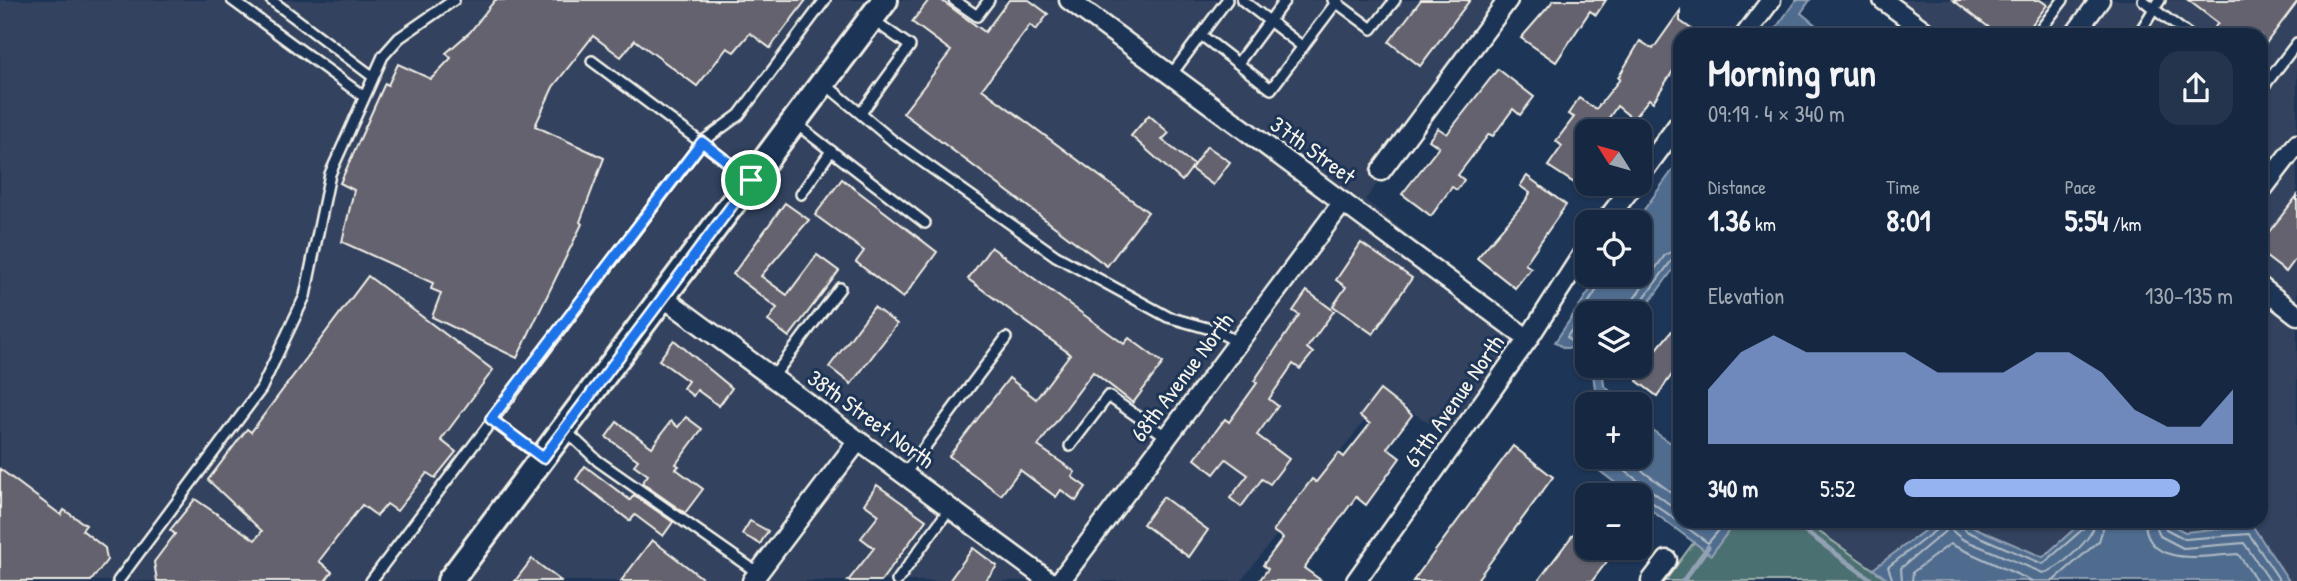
<!DOCTYPE html>
<html lang="en">
<head>
<meta charset="utf-8">
<style>
  :root { --surface:#162841; --page:#23344c; --text:#f1f3f6; --muted:#9ea6b1; --line:#35445a; --accent:#95b2f1 }
  body { margin:0; font-family:"Patrick Hand",sans-serif; background:var(--page); color:var(--text); height:100vh; display:flex; flex-direction:column; font-size:26px; white-space:nowrap }
  * { box-sizing:border-box; margin:0 }
  p { font-size:23px; color:var(--muted) }
  .icon { flex:none; width:38px; height:38px; fill:none; stroke:currentColor; stroke-width:2; stroke-linecap:round; stroke-linejoin:round }
  .map { position:relative; flex:1; overflow:hidden }
  .sheet { position:absolute; left:1673px; top:28px; width:595px; height:500px; display:flex; flex-direction:column; background:var(--surface); border-radius:21px; box-shadow:0 2px 5px #0004,0 0 0 2px var(--line) }
  .sheet>* { flex:none }
  .needle { width:46px; rotate:307deg }
  .fabs { position:absolute; left:1575px; top:119px; display:grid; gap:14px }
  .fabs a { display:grid; place-items:center; width:77px; height:77px; border-radius:14px; background:var(--surface); box-shadow:0 2px 5px #0004,0 0 0 2px var(--line); font-size:35px }
  .pin { position:absolute; display:grid; place-items:center; width:60px; height:60px; color:#fff; margin:-30px; border:4px solid #fff; border-radius:50%; box-shadow:0 2px 7px #0007 }
  .round { display:grid; place-items:center; flex:none; width:74px; height:74px; border-radius:21px; background:var(--page) }
  .overview { display:flex; align-items:center; justify-content:space-between; height:119px; padding:0 35px }
  h1 { font-size:38px; font-weight:700; line-height:52px }
  .metrics { display:grid; grid-template-columns:repeat(3,1fr); gap:10px; height:119px; padding:7px 35px }
  .metrics div { display:grid; align-content:center }
  .metrics b { font-size:30px; font-weight:700 }
  .metrics small { font-size:19px; font-weight:400 }
  .metrics p { font-size:19px }
  .chart { height:196px; padding:14px 35px }
  .chart p { display:flex; justify-content:space-between }
  .chart svg { width:100%; height:126px; margin-top:7px; fill:var(--accent); opacity:.7 }
  ul { padding:0 35px; list-style:none; font-size:23px }
  li { display:grid; grid-template-columns:112px 84px 1fr; align-items:center; height:52px }
  li i { height:18px; border-radius:9px; background:var(--accent) }
  .map>svg:first-child { display:block }
  .built { fill:#32425e }
  .green { fill:#4b6f71; stroke:#a0b0ac; stroke-width:2 }
  .water { fill:#506c8f; stroke:#92a1b3; stroke-width:2 }
  .lines { fill:none; stroke-linecap:round; stroke-linejoin:round }
  .shore { stroke:#b2bcc4; stroke-width:2 }
  .stream { stroke:#92a1b3; stroke-width:5 }
  .building { fill:#64626e; stroke:#f4f1e8; stroke-width:2 }
  .lane-casing { stroke:#f4f1e8; stroke-width:14 }
  .street-casing { stroke:#f4f1e8; stroke-width:23 }
  .secondary-casing { stroke:#f4f1e8; stroke-width:30 }
  .lane { stroke:#1d3557; stroke-width:9 }
  .street { stroke:#1d3557; stroke-width:18 }
  .secondary { stroke:#1d3557; stroke-width:24 }
  .route-casing { stroke:#fff; stroke-width:14 }
  .route { stroke:#1a73e8; stroke-width:9 }
  .labels { text-anchor:middle; stroke-width:6; stroke-linejoin:round; paint-order:stroke }
  .street-label { font-size:23px; fill:#f4f1e8; stroke:#1d3557 }
</style>
</head>
<body>
<div class="map">
<svg width="2297" height="581" viewBox="0 0 2297 581">
  <rect width="100%" height="100%" fill="#1d3557"/>
  <filter id="ink" filterUnits="userSpaceOnUse"><feTurbulence type="fractalNoise" baseFrequency=".0143" numOctaves="2"/><feDisplacementMap in="SourceGraphic" scale="14" xChannelSelector="R" yChannelSelector="G"/><feConvolveMatrix kernelMatrix="1 2 1 2 8 2 1 2 1" color-interpolation-filters="sRGB"/></filter>
  <g filter="url(#ink)">
    <g class="built">
      <polygon points="0,0 873,0 439,581 0,581"/>
      <polygon points="897,0 1055,0 1330,203 1053,574 675,296"/>
      <polygon points="1083,0 1497,0 1369,171 1380,180 1365,200 1497,305"/>
      <polygon points="1902,0 2088,0 2062,35 1948,35"/>
      <polygon points="2112,0 2297,0 2297,129 2261,176 2261,35 2086,35"/>
      <polygon points="2297,160 2297,304 2261,276 2261,207"/>
      <polygon points="1345,214 1516,340 1448,436 1385,394 1241,581 1071,581"/>
      <polygon points="2261,297 2297,325 2297,581 2289,581 2252,526 2185,532 2166,522 2261,522"/>
      <polygon points="666,309 845,442 740,581 462,581"/>
      <polygon points="861,453 1035,581 764,581"/>
      <polygon points="1805,522 1936,522 1873,569"/>
      <polygon points="1962,522 2082,522 2043,557"/>
    </g>
    <polygon class="green" points="1735,522 1805,522 1890,581 1665,581 1694,542 1711,554"/>
    <g class="water">
      <polygon points="1796,0 1810,0 1801,13 1828,35 1771,35"/>
      <polygon points="1680,160 1680,260 1640,315 1587,313 1587,353 1585,348 1564,348 1555,342 1600,275 1640,275 1640,222 1635,222"/>
      <polygon points="1592,366 1602,366 1604,385 1622,404 1597,404"/>
      <polygon points="1640,422 1680,449 1680,522 1735,522 1711,555 1640,502 1640,495 1631,495 1592,465 1598,457 1640,457"/>
      <polygon points="1936,522 1962,522 2043,557 2082,522 2166,522 2185,532 2252,525 2289,581 1890,581 1873,569"/>
    </g>
    <g class="lines">
      <g class="shore">
        <polyline points="1624,313 1665,255 1680,248"/>
        <polyline points="1633,313 1672,260 1680,257"/>
        <polyline points="1587,341 1570,341 1567,337 1606,275"/>
        <polyline points="1612,457 1613,462 1680,512"/>
        <polyline points="1624,457 1680,499"/>
        <polyline points="1640,496 1646,498 1708,543 1726,522"/>
        <polyline points="1961,522 1966,531 2043,564 2083,529 2086,522"/>
        <path d="M2145,522C2147,570 2208,555 2238,554L2257,581"/>
        <polyline points="2155,522 2160,536 2183,548 2244,543 2270,581"/>
        <polyline points="2164,522 2166,529 2185,539 2249,534 2280,581"/>
        <polyline points="1893,581 1888,567 1936,530 1939,522"/>
        <path d="M1902,581L1901,568L1949,528L1962,539L2043,573C2060,569 2093,539 2095,522"/>
        <polyline points="1912,581 1913,572 1950,544 2032,581"/>
        <polyline points="2053,581 2099,541 2105,522"/>
      </g>
      <g class="stream">
        <polyline points="1793,522 1873,581"/>
        <polyline points="1683,581 1708,547"/>
      </g>
    </g>
    <g class="building">
      <polygon points="495,0 806,0 770,48 750,33 734,52 727,48 697,86 635,40 621,57 593,36 553,87 535,126 604,158 580,222 582,224 517,358 432,317 441,293 431,289 433,283 342,242 354,190 340,183 385,83 388,85 398,64 431,79 451,58 446,53 470,32"/>
      <polygon points="929,0 941,0 985,32 1009,0 1029,0 1048,14 1036,30 1030,25 982,89 1148,212 1107,266 903,113 951,51 912,22"/>
      <polygon points="1421,0 1470,0 1420,66 1389,42"/>
      <polygon points="1554,0 1606,0 1596,15 1590,11 1556,62 1521,38"/>
      <polygon points="1953,0 2040,0 2047,5 2024,35 1999,35"/>
      <polygon points="2188,0 2297,0 2297,2 2261,50 2261,35 2209,35 2218,23"/>
      <polygon points="1680,11 1680,21 1700,35 1680,35 1680,60 1653,102 1649,99 1633,119 1617,106 1600,131 1587,131 1587,180 1582,188 1548,166 1562,146 1556,141 1574,117 1568,114 1579,98 1596,109 1620,79 1618,78 1640,41 1653,49"/>
      <polygon points="1498,69 1534,97 1520,115 1513,109 1493,136 1489,134 1458,175 1464,180 1457,190 1452,187 1431,216 1402,194 1439,147 1429,140 1438,128 1447,134"/>
      <polygon points="1149,115 1169,133 1162,140 1194,165 1182,181 1131,136"/>
      <polygon points="1207,146 1230,162 1213,185 1191,169"/>
      <polygon points="1527,176 1566,205 1525,264 1531,268 1515,288 1477,258 1524,203 1530,193 1520,186"/>
      <polygon points="842,179 937,252 903,298 856,262 864,251 815,215"/>
      <polygon points="2297,196 2297,257 2286,272 2261,253 2261,242"/>
      <polygon points="785,203 809,220 761,276 787,295 817,255 839,271 789,337 768,321 777,308 733,274"/>
      <polygon points="1361,243 1412,278 1373,334 1333,306 1346,287 1336,280"/>
      <polygon points="991,247 1124,344 1129,338 1163,363 1133,403 1093,372 1038,446 1075,472 1072,477 1086,487 1076,501 1061,490 1056,497 1020,470 1001,495 949,456 1009,378 1036,399 1070,354 968,279"/>
      <polygon points="368,276 493,370 441,440 456,452 435,478 427,473 397,511 387,504 377,516 362,505 319,561 332,572 325,581 157,581 154,562 175,534 170,530 195,499 255,540 262,531 208,480 247,429 251,432"/>
      <polygon points="1307,291 1334,311 1307,348 1313,353 1300,369 1293,364 1269,399 1278,406 1257,435 1289,459 1270,484 1262,479 1241,507 1230,498 1248,475 1226,459 1214,474 1195,459 1225,419 1229,422 1257,383 1254,381 1299,315 1293,311"/>
      <polygon points="874,307 897,324 851,384 829,367"/>
      <polygon points="1680,321 1680,363 1657,396 1637,381 1656,350"/>
      <polygon points="674,340 732,388 719,406 697,390 693,396 683,388 688,381 659,360"/>
      <polygon points="1380,390 1412,415 1387,448 1400,458 1366,505 1356,497 1304,568 1322,581 1259,581 1268,569 1263,565 1283,538 1273,531 1312,479 1316,482 1339,453 1344,457 1370,424 1360,416"/>
      <polygon points="686,417 702,429 676,464 679,466 676,469 703,489 685,513 642,483 648,475 634,465 638,460 606,437 617,422 652,447 671,421 678,427"/>
      <polygon points="1513,446 1553,477 1497,553 1476,581 1413,581"/>
      <polygon points="585,466 630,500 634,495 673,522 663,536 635,515 630,521 576,479"/>
      <polygon points="0,469 61,515 64,510 86,525 82,530 105,548 107,560 91,581 0,581"/>
      <polygon points="877,485 926,520 881,581 848,581 874,548 861,538 879,515 864,504"/>
      <polygon points="1163,497 1208,530 1189,557 1143,524"/>
      <polygon points="1587,516 1587,548 1617,548 1605,564 1592,581 1538,581"/>
      <polygon points="750,521 768,531 760,544 742,534"/>
      <polygon points="652,540 706,581 621,581"/>
      <polygon points="973,548 997,566 985,581 949,581"/>
      <polygon points="532,559 561,581 515,581"/>
    </g>
    <g class="lines">
      <defs>
        <g id="lane">
          <polyline points="232,0 363,96"/>
          <polyline points="271,0 372,76"/>
          <polyline points="954,0 977,16 989,0"/>
          <polyline points="1242,0 1303,47"/>
          <polyline points="1333,0 1372,29 1395,0"/>
          <polyline points="2143,0 2154,9 2160,0"/>
          <polyline points="1201,35 1271,89 1338,0"/>
          <polyline points="2046,35 2040,30 2063,0"/>
          <polyline points="2138,35 2154,9 2189,35"/>
          <polyline points="592,61 750,179"/>
          <polyline points="1238,63 1285,0"/>
          <polyline points="1171,75 1227,0"/>
          <polyline points="825,84 892,140 1056,256 1168,317 1214,330 1238,342"/>
          <polyline points="2261,90 2297,43"/>
          <polyline points="861,113 910,46 873,20"/>
          <polyline points="795,123 925,223"/>
          <polyline points="801,194 831,151"/>
          <polyline points="772,378 840,288"/>
          <polyline points="491,420 540,456"/>
          <polyline points="566,431 598,461 758,573"/>
          <polyline points="1070,446 1108,396 1167,437"/>
          <polyline points="904,475 1006,338"/>
          <polyline points="118,581 261,389 305,296 330,174 383,56 399,38 454,0"/>
          <polyline points="371,581 702,142 739,115 825,0"/>
          <polyline points="897,581 950,508"/>
        </g>
        <g id="street">
          <polyline points="1069,0 1528,339"/>
          <polyline points="1883,0 1930,35"/>
          <polyline points="1745,35 1771,0"/>
          <polyline points="2074,35 2100,0"/>
          <polyline points="1381,171 1508,0"/>
          <polyline points="1640,176 1680,122"/>
          <polyline points="2261,191 2297,144"/>
          <polyline points="1605,222 1634,184"/>
          <polyline points="2261,287 2297,315"/>
          <polyline points="663,297 1049,581"/>
          <polyline points="752,581 858,441"/>
          <polyline points="1060,581 1343,202"/>
          <polyline points="1356,581 1528,339 1587,247"/>
          <polyline points="1651,581 1667,560"/>
        </g>
        <polyline id="secondary" points="450,581 885,0"/>
      </defs>
      <use href="#lane" class="lane-casing"/>
      <use href="#street" class="street-casing"/>
      <use href="#secondary" class="secondary-casing"/>
      <use href="#lane" class="lane"/>
      <use href="#street" class="street"/>
      <use href="#secondary" class="secondary"/>
    </g>
  </g>
  <g class="lines" filter="url(#ink)">
    <defs>
      <polygon id="route" points="702,142 751,180 543,458 491,419"/>
    </defs>
    <use href="#route" class="route-casing"/>
    <use href="#route" class="route"/>
  </g>
  <g class="labels">
    <g class="street-label">
      <text transform="translate(1313 150) rotate(36)" y="8">37th Street</text>
      <text transform="translate(1182 377) rotate(-53)" y="8">68th Avenue North</text>
      <text transform="translate(1454 401) rotate(-55)" y="8">67th Avenue North</text>
      <text transform="translate(871 419) rotate(36)" y="8">38th Street North</text>
    </g>
  </g>
</svg>
<div class="fabs">
<a><svg class="needle" viewBox="-14 -14 28 28"><path d="M0-13l5 13h-10z" fill="#e53935"/><path d="M0 13l5-13h-10z" fill="#9ea6b1"/></svg></a>
<a><svg class="icon" aria-label="locate" viewBox="0 0 24 24"><circle cx="12" cy="12" r="6"/><path d="M12 2v4M12 18v4M2 12h4M18 12h4"/></svg></a>
<a><svg class="icon" aria-label="layers" viewBox="0 0 24 24"><path d="M12 4l9 5-9 5-9-5zM3 14l9 5 9-5"/></svg></a>
<a>+</a>
<a>−</a>
</div>
<div class="pin" style="left:751px;top:180px;background:#1e9e55"><svg class="icon" aria-label="arrive" viewBox="0 0 24 24"><path d="M6 21V4h12l-3 4 3 4H6"/></svg></div>
<section class="sheet">
<div class="overview"><div><h1>Morning run</h1><p>09:19 · 4 × 340 m</p></div><a class="round"><svg class="icon" aria-label="share" viewBox="0 0 24 24"><path d="M12 15V3M7 8l5-5 5 5M5 13v7h14v-7"/></svg></a></div>
<div class="metrics">
<div><p>Distance</p><b>1.36<small> km</small></b></div>
<div><p>Time</p><b>8:01</b></div>
<div><p>Pace</p><b>5:54<small> /km</small></b></div>
</div>
<div class="chart"><p><span>Elevation</span>130–135 m</p>
<svg viewBox="0 0 160 44" preserveAspectRatio="none"><path d="M0 44V25L10 12L20 6L30 12L40 12L50 12L60 12L70 19L80 19L90 19L100 12L110 12L120 19L130 32L140 38L150 38L160 25V44z"/></svg>
</div>
<ul>
<li><b>340 m</b>5:52<i style="width:84%"></i></li>
</ul>
</section>
</div>
</body>
</html>
